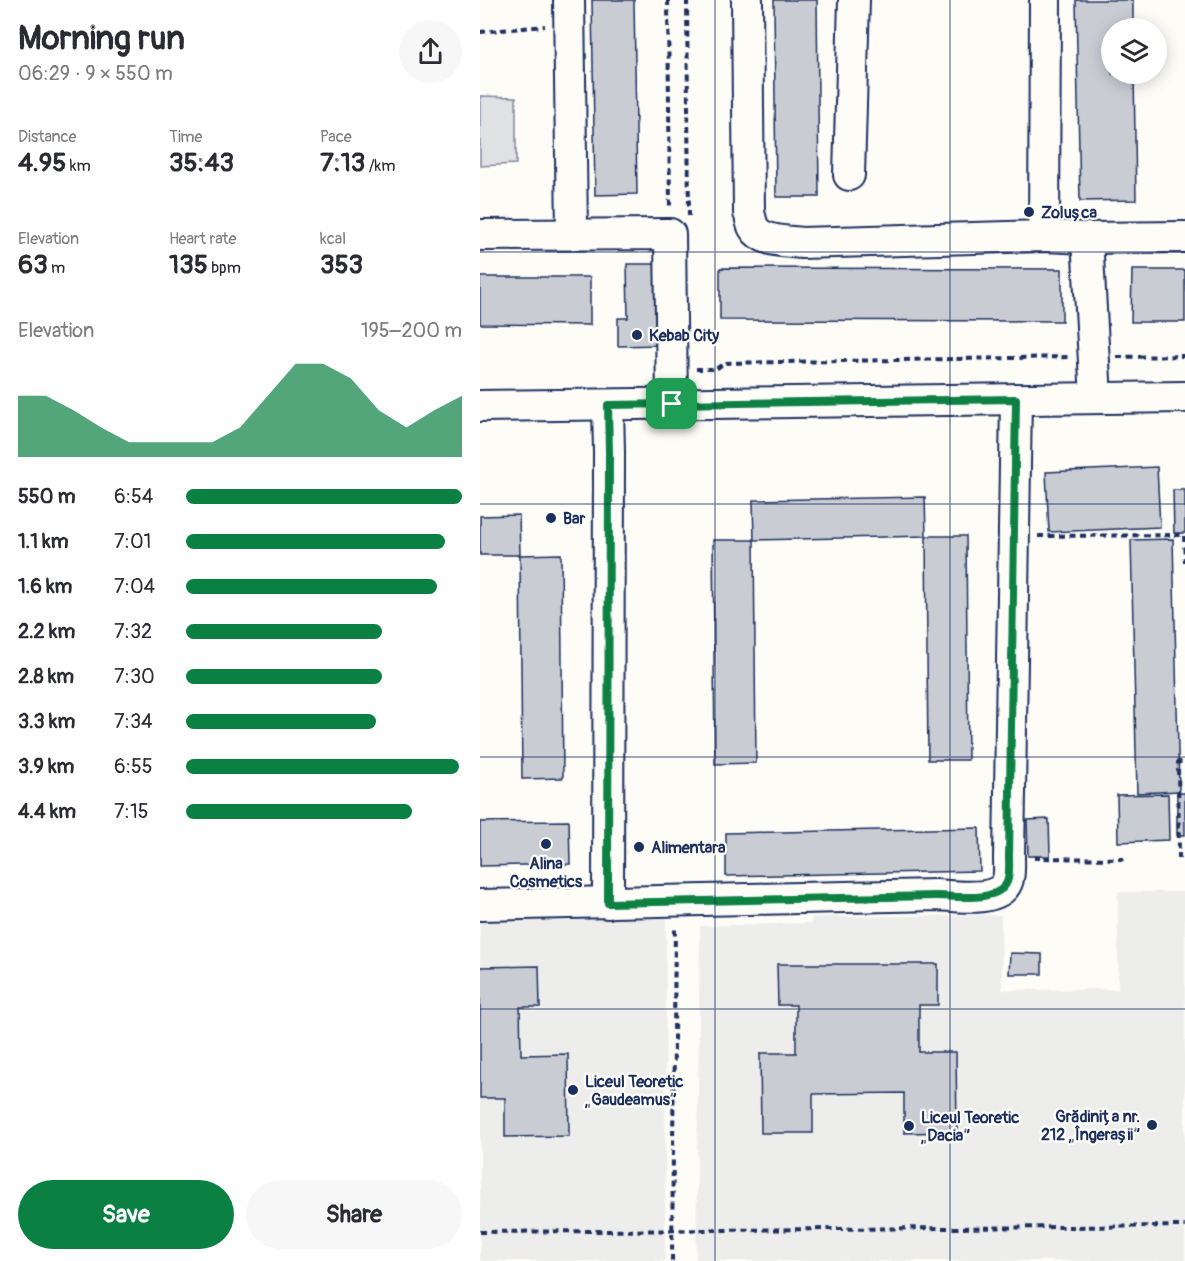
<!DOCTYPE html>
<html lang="en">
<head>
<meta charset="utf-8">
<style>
  :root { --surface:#fff; --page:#f7f7f7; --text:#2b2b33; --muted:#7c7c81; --accent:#0b8043 }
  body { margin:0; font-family:Pangolin,sans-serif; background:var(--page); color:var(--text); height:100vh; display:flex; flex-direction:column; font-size:22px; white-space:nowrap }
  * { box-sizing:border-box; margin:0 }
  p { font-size:20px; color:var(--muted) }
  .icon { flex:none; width:33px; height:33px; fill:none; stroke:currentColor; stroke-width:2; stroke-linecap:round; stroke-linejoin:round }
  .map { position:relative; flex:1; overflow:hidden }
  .sheet { display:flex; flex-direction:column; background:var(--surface); width:480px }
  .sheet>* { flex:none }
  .tools { position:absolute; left:621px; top:18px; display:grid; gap:12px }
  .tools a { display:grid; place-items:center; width:66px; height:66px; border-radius:50%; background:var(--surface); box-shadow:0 3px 15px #0003; font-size:30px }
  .pin { position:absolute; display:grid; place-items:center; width:51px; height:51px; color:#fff; margin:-26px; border-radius:12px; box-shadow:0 3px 9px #0006 }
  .round { display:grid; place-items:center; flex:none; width:63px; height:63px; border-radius:32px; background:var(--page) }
  .overview { display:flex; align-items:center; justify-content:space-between; height:102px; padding:0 18px }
  h1 { font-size:33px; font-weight:700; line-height:45px }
  .figures { display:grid; grid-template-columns:repeat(3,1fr); gap:9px; height:102px; padding:6px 18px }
  .figures div { display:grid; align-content:center }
  .figures b { font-size:26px; font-weight:700 }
  .figures small { font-size:16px; font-weight:400 }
  .figures p { font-size:16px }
  .chart { height:168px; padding:12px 18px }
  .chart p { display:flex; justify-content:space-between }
  .chart svg { width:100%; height:108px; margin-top:6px; fill:var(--accent); opacity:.7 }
  .action { display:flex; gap:12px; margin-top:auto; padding:12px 18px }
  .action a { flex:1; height:69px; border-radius:36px; background:var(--accent); color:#fff; font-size:24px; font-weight:700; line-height:69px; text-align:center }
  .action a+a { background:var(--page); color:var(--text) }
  ul { padding:0 18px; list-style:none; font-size:20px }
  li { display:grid; grid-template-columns:96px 72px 1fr; align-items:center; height:45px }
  li i { height:15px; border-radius:8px; background:var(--accent) }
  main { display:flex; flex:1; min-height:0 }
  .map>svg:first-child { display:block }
  .built { fill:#edeeec }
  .green { fill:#e0e1e3; stroke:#7e88a0; stroke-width:1.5 }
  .building { fill:#c9ccd3; stroke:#1b2f5e; stroke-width:1.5 }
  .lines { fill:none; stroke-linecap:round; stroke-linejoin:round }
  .minor-casing { stroke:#1b2f5e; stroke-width:34 }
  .path { stroke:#1b2f5e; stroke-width:4; stroke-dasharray:6 4.5; stroke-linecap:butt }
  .minor { stroke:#fdfcf7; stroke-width:30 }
  .route-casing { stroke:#fff; stroke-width:12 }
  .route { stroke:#0b8043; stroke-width:8 }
  .grid { fill:none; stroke:#1b2f5e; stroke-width:1.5; stroke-opacity:0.55 }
  .poi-dot { fill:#1b2f5e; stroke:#fdfcf7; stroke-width:2 }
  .labels { text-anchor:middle; stroke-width:4.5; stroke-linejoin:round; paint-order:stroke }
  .poi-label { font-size:16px; font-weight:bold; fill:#1b2f5e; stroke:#fdfcf7; text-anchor:start }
</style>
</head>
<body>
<main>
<section class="sheet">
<div class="overview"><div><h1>Morning run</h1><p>06:29 · 9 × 550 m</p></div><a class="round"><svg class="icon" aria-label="share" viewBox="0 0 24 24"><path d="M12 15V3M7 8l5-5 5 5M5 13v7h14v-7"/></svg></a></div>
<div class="figures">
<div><p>Distance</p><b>4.95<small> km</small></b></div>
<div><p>Time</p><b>35:43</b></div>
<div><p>Pace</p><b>7:13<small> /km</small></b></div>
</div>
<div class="figures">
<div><p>Elevation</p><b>63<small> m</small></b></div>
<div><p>Heart rate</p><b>135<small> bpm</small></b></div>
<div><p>kcal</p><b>353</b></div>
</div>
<div class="chart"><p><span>Elevation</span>195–200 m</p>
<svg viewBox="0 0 160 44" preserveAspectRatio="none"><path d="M0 44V19L10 19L20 25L30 32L40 38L50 38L60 38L70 38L80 32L90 19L100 6L110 6L120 12L130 25L140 32L150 25L160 19V44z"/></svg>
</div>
<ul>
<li><b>550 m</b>6:54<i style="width:100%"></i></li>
<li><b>1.1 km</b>7:01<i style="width:94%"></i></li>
<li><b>1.6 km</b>7:04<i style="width:91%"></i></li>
<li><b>2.2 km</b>7:32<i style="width:71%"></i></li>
<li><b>2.8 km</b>7:30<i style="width:71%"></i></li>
<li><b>3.3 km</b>7:34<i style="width:69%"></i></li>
<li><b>3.9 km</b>6:55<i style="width:99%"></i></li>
<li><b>4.4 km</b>7:15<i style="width:82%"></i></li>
</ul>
<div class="action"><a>Save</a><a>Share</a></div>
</section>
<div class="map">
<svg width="705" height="1261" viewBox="0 0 705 1261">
  <rect width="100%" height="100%" fill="#fdfcf7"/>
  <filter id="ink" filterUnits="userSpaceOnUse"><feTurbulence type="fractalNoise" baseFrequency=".0167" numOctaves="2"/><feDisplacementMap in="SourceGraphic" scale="12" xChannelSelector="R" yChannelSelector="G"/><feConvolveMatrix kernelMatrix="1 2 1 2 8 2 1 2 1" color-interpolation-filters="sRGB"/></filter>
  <g filter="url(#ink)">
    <g class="built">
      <polygon points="638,892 705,892 705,1261 216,1261 220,926 331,923 332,917 521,915 522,990 638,989"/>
      <polygon points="186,917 185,1261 0,1261 0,919"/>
    </g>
    <polygon class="green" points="0,96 36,97 36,164 0,166"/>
    <g class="building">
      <polygon points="112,0 154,0 157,194 115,195"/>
      <polygon points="294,0 337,0 339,197 296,197"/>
      <polygon points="596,0 653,0 653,28 632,28 632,74 654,74 656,200 600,201"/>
      <polygon points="147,264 178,264 179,345 138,346 138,318 148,318"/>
      <polygon points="240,268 582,269 582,321 240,320"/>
      <polygon points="652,270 705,270 705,322 651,322"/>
      <polygon points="0,277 110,277 110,325 0,324"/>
      <polygon points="677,467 680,527 569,532 566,472"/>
      <polygon points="693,490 705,490 705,533 694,533"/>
      <polygon points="445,497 446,536 274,540 273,500"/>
      <polygon points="39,515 40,555 0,555 0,516"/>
      <polygon points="446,536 486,536 488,760 448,760"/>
      <polygon points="693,539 699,791 657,793 651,540"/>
      <polygon points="233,540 274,540 276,763 235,764"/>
      <polygon points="81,554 83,778 42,779 40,555"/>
      <rect x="697" y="793" width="8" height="42"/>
      <polygon points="688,794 689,840 638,842 637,795"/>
      <polygon points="569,819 570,856 548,856 547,820"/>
      <polygon points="89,821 90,864 0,866 0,822"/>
      <polygon points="499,828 500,871 246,876 246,833"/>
      <polygon points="530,953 562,954 562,974 529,974"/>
      <polygon points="297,964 458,964 458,1005 439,1005 439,1052 476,1052 477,1132 424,1133 424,1093 333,1094 333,1133 281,1133 280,1053 316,1053 316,1005 298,1005"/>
      <polygon points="59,966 60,1007 40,1007 41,1055 88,1054 89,1136 25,1137 25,1098 0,1098 0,967"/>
    </g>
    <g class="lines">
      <defs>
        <g id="minor">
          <polyline points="89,0 92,234"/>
          <path d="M267,0L269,213C271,217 271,224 274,228C282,242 307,241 321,243L564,236L607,238L705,237"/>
          <polyline points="369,175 374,0"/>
          <polyline points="0,235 190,234 192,404"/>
          <polyline points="564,236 565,0"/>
          <polyline points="607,238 616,398"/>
          <polyline points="128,405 129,452 128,903"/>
          <polyline points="0,406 705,397"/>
          <path d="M0,905L456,895C475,896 518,903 527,882C530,875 529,866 529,858L536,399"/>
        </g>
      </defs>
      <use href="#minor" class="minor-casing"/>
      <g class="path">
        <polyline points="188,0 190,209"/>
        <polyline points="207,0 209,217"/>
        <polyline points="0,32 65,26"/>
        <polyline points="637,357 705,356"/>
        <polyline points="216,369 236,369 244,363 590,357"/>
        <polyline points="558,536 704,535 705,562"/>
        <polyline points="554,858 648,859"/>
        <polyline points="699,859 698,762 705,762"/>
        <polyline points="0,1232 705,1226"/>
        <polyline points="192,1261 195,926"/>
      </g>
      <use href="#minor" class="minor"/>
    </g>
  </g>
  <g class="lines" filter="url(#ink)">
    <defs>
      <path id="route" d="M536,399L529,858C529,866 530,875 527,882C518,903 475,896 456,896L128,903L129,452L128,405Z"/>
    </defs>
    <use href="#route" class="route-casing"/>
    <use href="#route" class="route"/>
  </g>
  <path class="grid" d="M235,0V1261M470,0V1261M0,252H705M0,504H705M0,757H705M0,1009H705"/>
  <g class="poi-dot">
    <circle cx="549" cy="212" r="6"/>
    <circle cx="157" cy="335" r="6"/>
    <circle cx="71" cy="518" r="6"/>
    <circle cx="66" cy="844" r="6"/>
    <circle cx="159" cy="847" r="6"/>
    <circle cx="93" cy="1090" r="6"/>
    <circle cx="672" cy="1125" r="6"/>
    <circle cx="429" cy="1126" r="6"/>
  </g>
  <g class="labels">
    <g class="poi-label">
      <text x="561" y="218">Zolușca</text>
      <text x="169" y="341">Kebab City</text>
      <text x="83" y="524">Bar</text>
      <text x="171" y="853">Alimentara</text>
      <text x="66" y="869" text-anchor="middle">Alina<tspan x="66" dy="18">Cosmetics</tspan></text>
      <text x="105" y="1087">Liceul Teoretic<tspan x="105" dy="18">„Gaudeamus”</tspan></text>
      <text x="660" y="1122" text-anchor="end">Grădinița nr.<tspan x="660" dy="18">212 „Îngerașii”</tspan></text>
      <text x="441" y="1123">Liceul Teoretic<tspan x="441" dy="18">„Dacia”</tspan></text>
    </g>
  </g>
</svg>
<div class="tools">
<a><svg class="icon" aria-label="layers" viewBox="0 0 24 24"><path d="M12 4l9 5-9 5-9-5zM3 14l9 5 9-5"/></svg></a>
</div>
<div class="pin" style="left:192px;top:404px;background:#1e9e55"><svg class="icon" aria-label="arrive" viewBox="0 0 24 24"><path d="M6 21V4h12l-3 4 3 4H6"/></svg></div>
</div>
</main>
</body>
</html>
